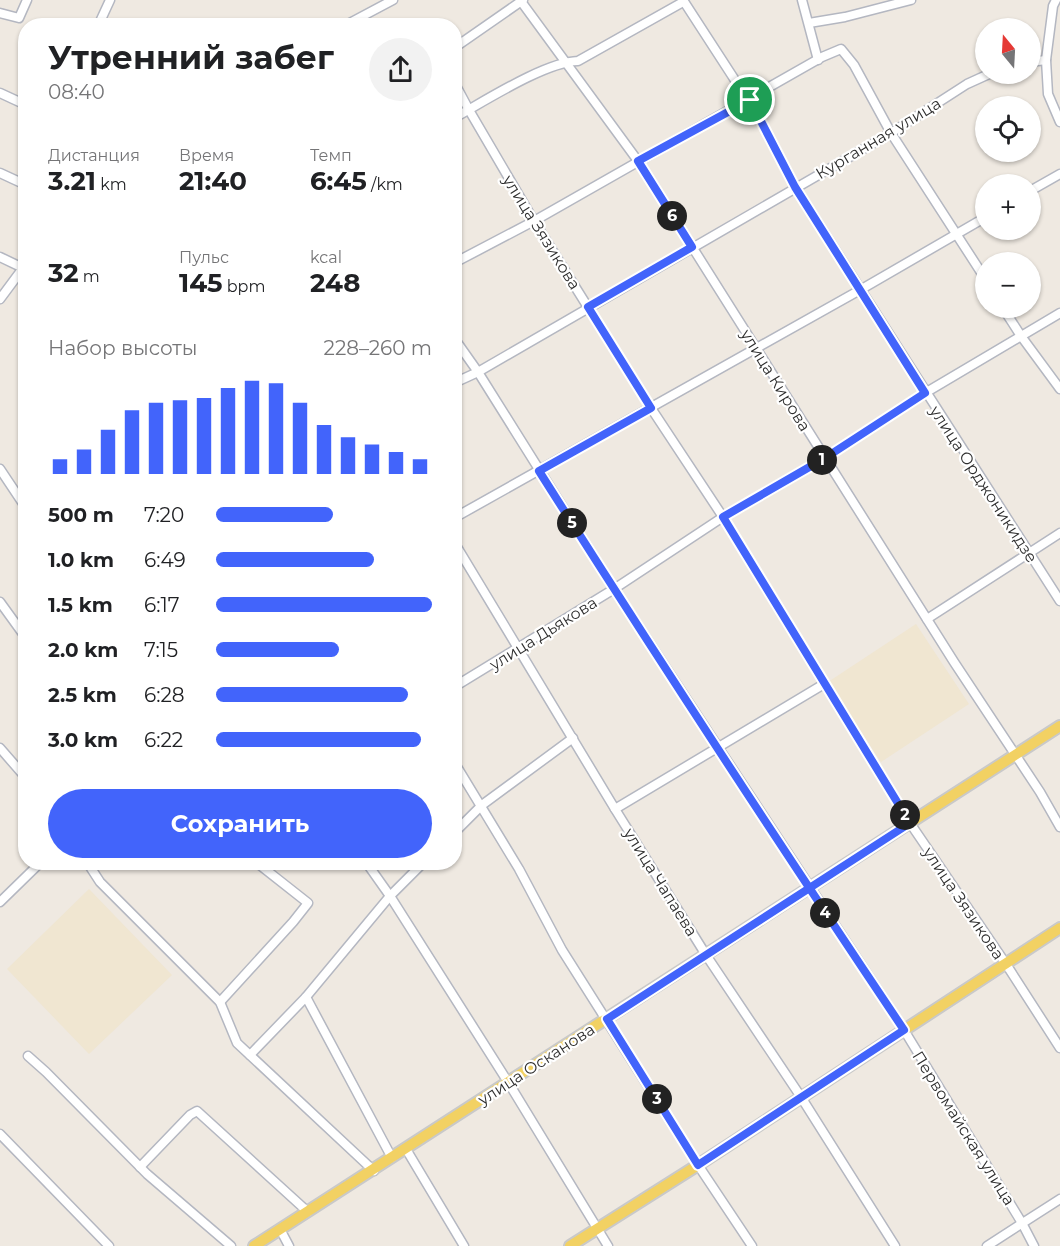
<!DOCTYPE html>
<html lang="ru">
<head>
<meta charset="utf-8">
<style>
  :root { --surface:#fff; --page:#f2f2f2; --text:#202124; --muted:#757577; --accent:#4264fb }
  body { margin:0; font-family:Montserrat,sans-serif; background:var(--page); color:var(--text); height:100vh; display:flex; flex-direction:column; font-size:22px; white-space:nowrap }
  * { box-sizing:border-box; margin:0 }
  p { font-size:20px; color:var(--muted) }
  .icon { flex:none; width:33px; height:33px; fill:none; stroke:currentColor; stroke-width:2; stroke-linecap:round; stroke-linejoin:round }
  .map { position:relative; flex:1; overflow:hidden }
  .panel { position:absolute; left:18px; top:18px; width:444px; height:852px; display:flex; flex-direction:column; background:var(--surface); border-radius:24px; box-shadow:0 2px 4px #0004 }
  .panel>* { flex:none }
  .needle { width:39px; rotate:342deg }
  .fabs { position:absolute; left:975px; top:18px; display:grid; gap:12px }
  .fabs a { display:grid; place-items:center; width:66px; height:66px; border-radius:50%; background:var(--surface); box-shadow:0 2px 4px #0004; font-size:30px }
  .pin { position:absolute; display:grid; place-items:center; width:51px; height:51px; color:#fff; margin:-26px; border:3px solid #fff; border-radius:50%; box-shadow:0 2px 6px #0007 }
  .km { position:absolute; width:30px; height:30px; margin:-15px; border-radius:50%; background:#222; color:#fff; font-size:16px; line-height:30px; text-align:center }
  .round { display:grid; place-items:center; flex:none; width:63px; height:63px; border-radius:32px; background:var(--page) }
  .overview { display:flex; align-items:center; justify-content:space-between; height:102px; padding:0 30px }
  h1 { font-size:33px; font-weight:700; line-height:45px }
  .stats { display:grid; grid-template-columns:repeat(3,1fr); gap:9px; height:102px; padding:6px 30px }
  .stats div { display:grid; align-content:center }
  .stats b { font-size:26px; font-weight:700 }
  .stats small { font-size:16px; font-weight:400 }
  .stats p { font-size:16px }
  .chart { height:168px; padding:12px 30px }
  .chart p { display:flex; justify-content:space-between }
  .chart svg { width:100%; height:108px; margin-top:6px; stroke:var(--accent); stroke-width:6 }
  .button { display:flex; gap:12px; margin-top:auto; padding:12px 30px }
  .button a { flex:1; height:69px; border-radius:36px; background:var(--accent); color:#fff; font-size:24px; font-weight:700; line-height:69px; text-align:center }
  ul { padding:0 30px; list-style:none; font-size:20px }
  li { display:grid; grid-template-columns:96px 72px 1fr; align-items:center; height:45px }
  li i { height:15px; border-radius:8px; background:var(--accent) }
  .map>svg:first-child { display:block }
  .education { fill:#f0e6d1 }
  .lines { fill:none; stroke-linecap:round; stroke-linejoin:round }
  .minor-casing { stroke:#b4b7c1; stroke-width:11 }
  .major-casing { stroke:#c9c9c9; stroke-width:14 }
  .minor { stroke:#fff; stroke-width:8 }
  .major { stroke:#f2d163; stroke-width:10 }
  .route-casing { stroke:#fff; stroke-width:12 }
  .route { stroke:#4264fb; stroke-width:8 }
  .labels { text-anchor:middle; stroke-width:4.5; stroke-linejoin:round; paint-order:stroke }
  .street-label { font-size:16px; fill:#2e2e2e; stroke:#fff }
</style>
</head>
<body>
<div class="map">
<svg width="1060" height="1246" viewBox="0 0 1060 1246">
  <rect width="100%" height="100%" fill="#efe9e1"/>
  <g class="education">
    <polygon points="916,624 969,704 881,762 828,682"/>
    <polygon points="89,889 172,975 89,1054 7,969"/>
  </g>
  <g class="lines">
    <defs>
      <g id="minor">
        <polyline points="520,0 638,161 954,662 1040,792 1060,827"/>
        <polyline points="683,0 742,91 750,100 795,187 1060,601"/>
        <polyline points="802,0 818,60"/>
        <polyline points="1056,0 1053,6 1046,60 1048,94 1060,122"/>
        <polyline points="0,13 19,18 27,0"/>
        <polyline points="809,23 845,17 911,0"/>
        <polyline points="98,26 110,0"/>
        <polyline points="344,26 393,0"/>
        <polyline points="454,48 523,0"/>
        <polyline points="1030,62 1046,60"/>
        <polyline points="454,82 469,110 534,221 651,408 723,517 910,823 1006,964 1060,1048"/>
        <polyline points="0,93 26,105"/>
        <path d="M454,118C485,101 545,62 578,61L683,2"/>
        <polyline points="0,173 26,185"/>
        <polyline points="1030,191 1060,174"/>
        <polyline points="0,257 23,268"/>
        <polyline points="454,263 534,221 822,57 841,49 854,65 891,133 986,280"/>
        <polyline points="0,299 26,264"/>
        <polyline points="1003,308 1021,336 1060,389"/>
        <polyline points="454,338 478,372 614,589 904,1030 1022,1223 1034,1246"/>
        <polyline points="454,383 478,372 891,133 967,84 989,74"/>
        <polyline points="0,469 26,508"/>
        <polyline points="454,518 860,290 986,217"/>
        <polyline points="454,542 615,809 706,955 801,1097 895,1246"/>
        <polyline points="0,602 26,638"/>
        <polyline points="927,619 1060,533"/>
        <polyline points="454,687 614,589 723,517 825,458 925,393 1060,313"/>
        <polyline points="0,748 26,778"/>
        <polyline points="454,762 519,869 562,950 698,1165 752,1246"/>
        <polyline points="615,809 824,684"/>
        <polyline points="454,833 482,805 573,738"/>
        <polyline points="87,862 100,882 220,1002 237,1043 374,1171"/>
        <polyline points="366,862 390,896 508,1082 608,1246"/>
        <polyline points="0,902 41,862"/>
        <polyline points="306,997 392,1158"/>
        <polyline points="220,1002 293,922 308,903 256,862"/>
        <polyline points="250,1055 306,997 390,896 424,862"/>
        <polyline points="28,1056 46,1072 147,1174 231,1246"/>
        <polyline points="0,1134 109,1246"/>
        <polyline points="406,1149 464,1246"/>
        <polyline points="140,1167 190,1115 197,1111 308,1212"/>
        <polyline points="280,1229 289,1246"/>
        <polyline points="987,1246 1060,1199"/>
      </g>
      <g id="major">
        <polyline points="254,1246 1060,726"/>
        <polyline points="570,1246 698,1165 1060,928"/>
      </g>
    </defs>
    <use href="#minor" class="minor-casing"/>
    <use href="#major" class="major-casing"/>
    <use href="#minor" class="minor"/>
    <use href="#major" class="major"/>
  </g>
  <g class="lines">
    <defs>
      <path id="route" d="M750,100L795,187L925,393L825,458L723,517L910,823C809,889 708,954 607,1019L698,1165L904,1030C780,845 658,659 539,471L651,408L588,307L692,247L638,161L750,100"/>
    </defs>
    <use href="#route" class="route-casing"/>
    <use href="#route" class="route"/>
  </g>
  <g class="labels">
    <g class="street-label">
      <text transform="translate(878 138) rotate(-31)" y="6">Курганная улица</text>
      <text transform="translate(542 232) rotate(58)" y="6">улица Зязикова</text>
      <text transform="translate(776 380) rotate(58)" y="6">улица Кирова</text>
      <text transform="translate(984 484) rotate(57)" y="6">улица Орджоникидзе</text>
      <text transform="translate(543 633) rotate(-32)" y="6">улица Дьякова</text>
      <text transform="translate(661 882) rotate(58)" y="6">улица Чапаева</text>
      <text transform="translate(964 903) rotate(56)" y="6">улица Зязикова</text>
      <text transform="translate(536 1064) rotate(-33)" y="6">улица Осканова</text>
      <text transform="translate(964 1128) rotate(58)" y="6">Первомайская улица</text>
    </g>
  </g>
</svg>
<div class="fabs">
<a><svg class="needle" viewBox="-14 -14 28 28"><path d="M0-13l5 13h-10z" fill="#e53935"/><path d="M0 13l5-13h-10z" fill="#757577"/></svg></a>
<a><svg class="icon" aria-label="locate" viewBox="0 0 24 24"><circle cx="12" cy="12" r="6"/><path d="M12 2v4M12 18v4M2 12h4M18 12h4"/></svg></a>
<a>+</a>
<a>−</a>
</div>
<div class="pin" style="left:750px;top:100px;background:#1e9e55"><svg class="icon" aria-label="arrive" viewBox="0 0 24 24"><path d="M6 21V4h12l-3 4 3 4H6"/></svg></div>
<b class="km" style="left:822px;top:460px">1</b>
<b class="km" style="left:905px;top:815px">2</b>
<b class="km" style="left:657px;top:1099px">3</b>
<b class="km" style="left:825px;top:913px">4</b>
<b class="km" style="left:572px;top:523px">5</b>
<b class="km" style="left:672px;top:216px">6</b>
<section class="panel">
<div class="overview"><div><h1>Утренний забег</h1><p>08:40</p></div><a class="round"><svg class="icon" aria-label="share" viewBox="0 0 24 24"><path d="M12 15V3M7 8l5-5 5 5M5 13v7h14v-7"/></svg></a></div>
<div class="stats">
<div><p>Дистанция</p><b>3.21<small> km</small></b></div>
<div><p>Время</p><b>21:40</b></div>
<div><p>Темп</p><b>6:45<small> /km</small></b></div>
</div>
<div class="stats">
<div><b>32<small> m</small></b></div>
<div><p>Пульс</p><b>145<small> bpm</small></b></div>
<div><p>kcal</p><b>248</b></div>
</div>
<div class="chart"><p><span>Набор высоты</span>228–260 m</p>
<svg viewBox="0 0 160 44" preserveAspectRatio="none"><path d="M5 44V38M15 44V34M25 44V26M35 44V18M45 44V15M55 44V14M65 44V13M75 44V9M85 44V6M95 44V7M105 44V15M115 44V24M125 44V29M135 44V32M145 44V35M155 44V38"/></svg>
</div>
<ul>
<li><b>500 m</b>7:20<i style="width:54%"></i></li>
<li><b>1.0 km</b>6:49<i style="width:73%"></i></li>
<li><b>1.5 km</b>6:17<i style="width:100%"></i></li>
<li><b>2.0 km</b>7:15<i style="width:57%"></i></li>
<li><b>2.5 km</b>6:28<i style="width:89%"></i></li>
<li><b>3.0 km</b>6:22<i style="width:95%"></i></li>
</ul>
<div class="button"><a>Сохранить</a></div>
</section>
</div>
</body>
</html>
